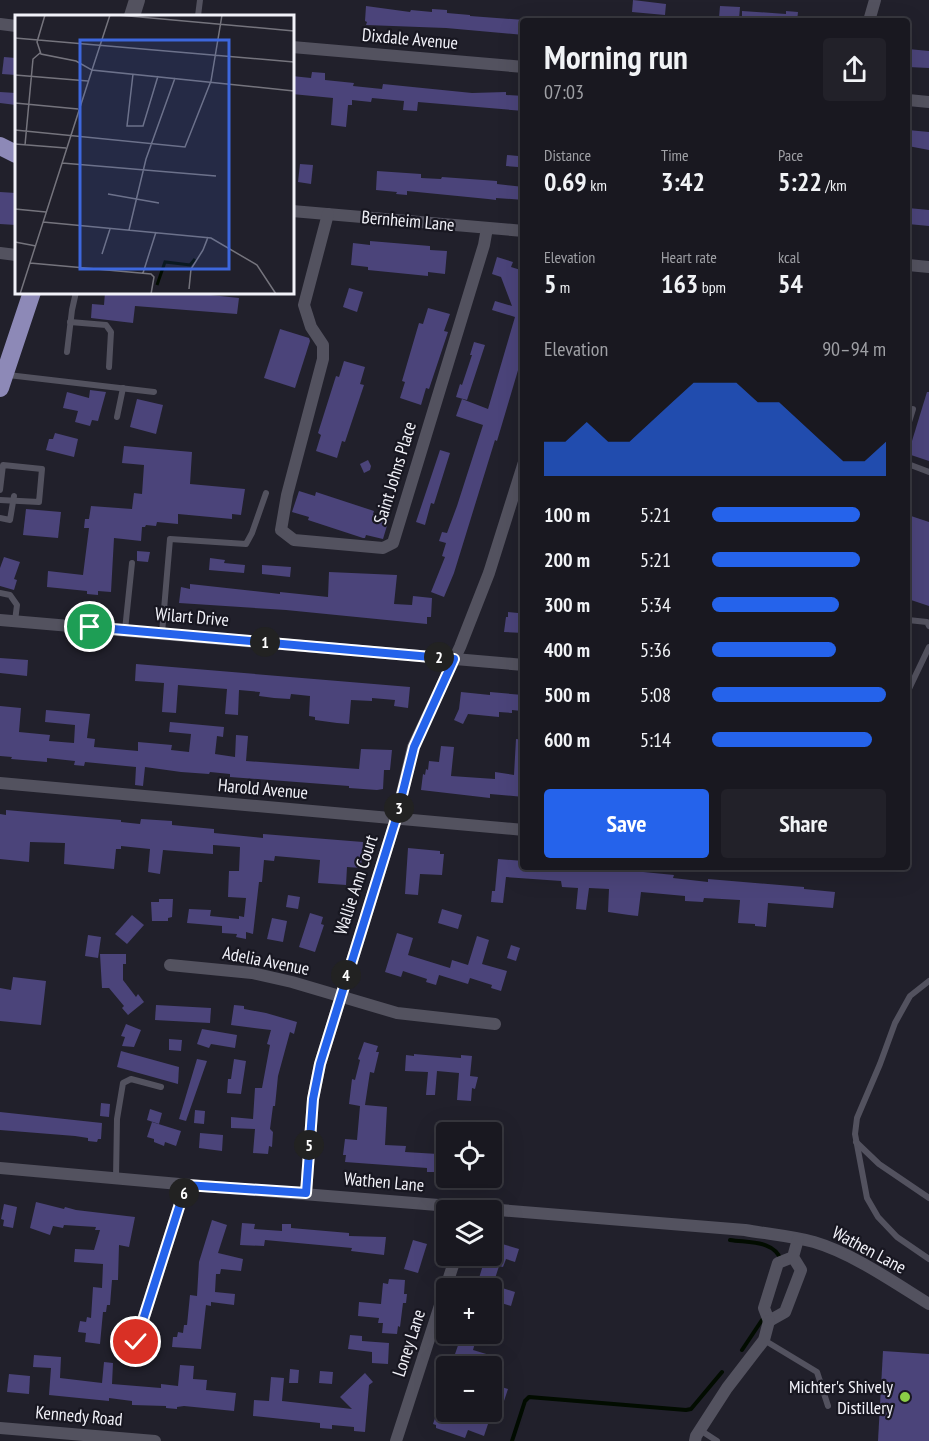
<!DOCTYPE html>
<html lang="en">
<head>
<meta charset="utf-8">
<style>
  :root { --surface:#191820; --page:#222129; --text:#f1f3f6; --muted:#9fa0a5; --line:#37373e; --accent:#2563eb }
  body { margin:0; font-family:"PT Sans Narrow",sans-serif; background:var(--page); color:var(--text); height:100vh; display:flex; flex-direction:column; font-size:22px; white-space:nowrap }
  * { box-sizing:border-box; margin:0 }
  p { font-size:20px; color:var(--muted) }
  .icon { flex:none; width:33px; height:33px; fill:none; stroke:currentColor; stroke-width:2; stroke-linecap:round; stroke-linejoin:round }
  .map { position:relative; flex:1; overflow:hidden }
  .sheet { position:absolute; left:520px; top:18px; width:390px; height:852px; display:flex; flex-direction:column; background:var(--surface); border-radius:6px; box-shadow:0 6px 24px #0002,0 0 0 2px var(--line) }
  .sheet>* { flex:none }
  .tools { position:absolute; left:436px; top:1122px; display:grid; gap:12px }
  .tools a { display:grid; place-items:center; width:66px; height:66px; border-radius:6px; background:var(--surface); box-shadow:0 6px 24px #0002,0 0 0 2px var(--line); font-size:30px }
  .pin { position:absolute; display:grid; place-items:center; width:51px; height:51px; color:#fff; margin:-26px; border:3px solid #fff; border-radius:50%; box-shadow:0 2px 6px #0007 }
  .km { position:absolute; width:30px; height:30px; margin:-15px; border-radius:50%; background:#222; color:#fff; font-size:16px; line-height:30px; text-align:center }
  .round { display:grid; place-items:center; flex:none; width:63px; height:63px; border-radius:6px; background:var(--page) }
  .summary { display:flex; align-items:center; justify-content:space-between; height:102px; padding:0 24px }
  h1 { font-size:33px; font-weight:700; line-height:45px }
  .metrics { display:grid; grid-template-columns:repeat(3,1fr); gap:9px; height:102px; padding:6px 24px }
  .metrics div { display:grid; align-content:center }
  .metrics b { font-size:26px; font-weight:700 }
  .metrics small { font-size:16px; font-weight:400 }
  .metrics p { font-size:16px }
  .chart { height:168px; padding:12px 24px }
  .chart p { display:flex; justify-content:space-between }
  .chart svg { width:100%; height:108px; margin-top:6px; fill:var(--accent); opacity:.7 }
  .action { display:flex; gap:12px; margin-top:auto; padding:12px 24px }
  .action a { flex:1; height:69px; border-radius:6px; background:var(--accent); color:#fff; font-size:24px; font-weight:700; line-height:69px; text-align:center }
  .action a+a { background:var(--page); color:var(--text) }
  ul { padding:0 24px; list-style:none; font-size:20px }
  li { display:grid; grid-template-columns:96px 72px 1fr; align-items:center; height:45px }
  li i { height:15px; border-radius:8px; background:var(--accent) }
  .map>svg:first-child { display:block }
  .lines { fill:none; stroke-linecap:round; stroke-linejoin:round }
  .stream { stroke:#020c00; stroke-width:4 }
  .building { fill:#4b447a }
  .lane { stroke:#53525f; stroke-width:6 }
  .street { stroke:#53525f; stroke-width:12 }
  .secondary { stroke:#53525f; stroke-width:16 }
  .primary { stroke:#8d89b7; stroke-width:18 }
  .route-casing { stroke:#fff; stroke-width:12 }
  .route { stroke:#2563eb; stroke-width:8 }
  .poi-dot { fill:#8bce46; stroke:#181721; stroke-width:2 }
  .labels { text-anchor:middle; stroke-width:4.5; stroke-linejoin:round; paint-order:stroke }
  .street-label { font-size:18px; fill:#f2f2f9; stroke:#181721 }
  .poi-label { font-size:18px; fill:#f2f2f9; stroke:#181721; text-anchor:end }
  .inset-river { fill:none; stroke:#020c00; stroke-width:3 }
  .inset-road { fill:none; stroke:#75747d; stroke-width:1.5 }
  .view { fill:#3d67dd; fill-opacity:0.15; stroke:#3d67dd; stroke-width:3 }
  .inset-edge { fill:none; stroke:#f2f2f9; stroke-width:3 }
</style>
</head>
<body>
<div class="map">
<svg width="929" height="1441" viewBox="0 0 929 1441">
  <rect width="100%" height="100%" fill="#21202b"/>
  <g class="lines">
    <g class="stream">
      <path d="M730,1240C749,1243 774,1240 781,1260"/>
      <polyline points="742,1350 762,1320"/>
      <polyline points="512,1441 525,1401 529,1397 686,1410 691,1409 722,1372"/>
    </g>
  </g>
  <g class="building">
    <polygon points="633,0 666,4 665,15 632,12"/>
    <polygon points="366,6 410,12 411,10 432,12 432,9 447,10 447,13 470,15 470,16 524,20 524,35 446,28 366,25 367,22 365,21"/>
    <polygon points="720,6 740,7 739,19 719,18"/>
    <polygon points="742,11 786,14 786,11 798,12 797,21 742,21"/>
    <polygon points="908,49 929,51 929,68 908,67"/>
    <polygon points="4,57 16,58 16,75 2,74"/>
    <polygon points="312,72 325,73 325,80 354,83 353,86 382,89 383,84 472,93 506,92 506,95 524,96 524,111 418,102 417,111 403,110 404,101 372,98 371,102 352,100 352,105 348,105 346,127 331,125 333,98 292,94 292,76 311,78"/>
    <polygon points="0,92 16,93 16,105 0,103"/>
    <polygon points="908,130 929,132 929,150 908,146"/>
    <polygon points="507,155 518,156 518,167 506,166"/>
    <polygon points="300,164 313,165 311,184 298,182"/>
    <polygon points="377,171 421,174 421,178 441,179 442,177 497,181 497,184 524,187 524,200 496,198 496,200 488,199 407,191 407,195 396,194 397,192 376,190"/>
    <polygon points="0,192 16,193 16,225 0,224"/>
    <polygon points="908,208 929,210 929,226 908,224"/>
    <polygon points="370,241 430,246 430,250 447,251 445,274 428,272 428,276 368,270 368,267 351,265 353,243 370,245"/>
    <polygon points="497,257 513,262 511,267 524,271 524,350 497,441 495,440 454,573 444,597 431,592 445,557 442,556 446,543 439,541 442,532 447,533 457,506 483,425 456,416 462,399 488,409 515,317 492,310 495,301 512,306 501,277 492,274"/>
    <polygon points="349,288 363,292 357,312 343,307"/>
    <polygon points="105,292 182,292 239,298 237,314 135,306 133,323 91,318 92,304 104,305"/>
    <polygon points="428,308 450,314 444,331 448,332 429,389 426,388 421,405 400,398 405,382 402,381 419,323 423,324"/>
    <polygon points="280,329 309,338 310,341 295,388 264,378"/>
    <polygon points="474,342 485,345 467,400 456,397 460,384 462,385 472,355 470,355"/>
    <polygon points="344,361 365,367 360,384 364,385 345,442 342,441 337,458 316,451 321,435 318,433 336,376 339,377"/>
    <polygon points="90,390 106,392 98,421 92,420 90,426 75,422 78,411 63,408 67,392 89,398"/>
    <polygon points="927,392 929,392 929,461 908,454"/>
    <polygon points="137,399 163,405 156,434 130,427"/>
    <polygon points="55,433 78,439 74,457 46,450 49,439 53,439"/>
    <polygon points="124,446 192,452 190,484 245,489 241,515 232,514 232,519 178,514 178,524 157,522 156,526 146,525 145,527 142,527 141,541 114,538 111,592 98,591 98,595 87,594 87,591 47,587 48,571 83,575 89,528 84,528 85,519 89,519 91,506 132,509 134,493 142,494 144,465 122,463"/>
    <polygon points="440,450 450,453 434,504 431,503 425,525 416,522"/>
    <polygon points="368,460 371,466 370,470 364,473 360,464"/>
    <polygon points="299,491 315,496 316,492 374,511 373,514 389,519 383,539 366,535 365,538 363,538 308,520 309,517 292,512"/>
    <polygon points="26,509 61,512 58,538 23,535"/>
    <polygon points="908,515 929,522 929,606 908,599"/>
    <polygon points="137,551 150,552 148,562 137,561"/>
    <polygon points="4,557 20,562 14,579 17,580 14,590 0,586 0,568"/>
    <polygon points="210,558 225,560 224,563 245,565 244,573 209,570"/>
    <polygon points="262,565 291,567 290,577 262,574"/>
    <polygon points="329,572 397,575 394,604 412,605 413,596 432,598 431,617 427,617 427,624 286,610 179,603 181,587 190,589 190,584 280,594 280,592 328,597"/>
    <polygon points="508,612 518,613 518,618 524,618 524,633 504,632 506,617 508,617"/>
    <polygon points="0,658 28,660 27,676 0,673"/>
    <polygon points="136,664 410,687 408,708 394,706 395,700 372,698 372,701 351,700 349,724 337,723 315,720 315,717 309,716 310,696 291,694 290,699 274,698 259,696 260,692 239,690 238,715 225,714 227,689 178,685 176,713 162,712 164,683 135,681"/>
    <polygon points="461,692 490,695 490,692 523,695 522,711 512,710 512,713 499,712 499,717 468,714 463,724 454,720 459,709"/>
    <polygon points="0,706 21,708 19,732 50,735 49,741 74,743 75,725 45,722 46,710 90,714 87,738 95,739 94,747 138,751 138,742 172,745 171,750 189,752 191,734 169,732 170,722 224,727 223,737 217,736 215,754 235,757 236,735 248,736 246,761 359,769 361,749 392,750 390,770 384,770 383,789 377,790 349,788 349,786 230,777 230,774 210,772 209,774 181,772 145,767 143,786 135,785 136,767 85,762 84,766 74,765 75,761 47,758 47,762 11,759 12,757 0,756"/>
    <polygon points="516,739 524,740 524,797 490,794 490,798 421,790 423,774 425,775 426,769 428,770 429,761 439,762 441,746 454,747 451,776 495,779 495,772 514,775"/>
    <polygon points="6,810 121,820 121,822 140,824 141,819 172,821 172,825 214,829 214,833 234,835 263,838 263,834 363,842 361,868 347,867 346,885 318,883 320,860 275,856 274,861 264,860 262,882 259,882 253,934 246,932 246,939 236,937 237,934 222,933 222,926 187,923 189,909 211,910 210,916 239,919 239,916 244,917 246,898 228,897 229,871 239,871 240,847 213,845 213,854 163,850 160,874 148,872 150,849 121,846 121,849 116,849 114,869 64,864 65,843 30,842 29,862 0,859 0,814 6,815"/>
    <polygon points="408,848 440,851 440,854 444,854 442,875 420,874 418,895 405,894"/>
    <polygon points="498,859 524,861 524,867 592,867 674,875 673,878 708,882 708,879 804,887 804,889 835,892 833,908 768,903 766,927 755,926 755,924 738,923 740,900 704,898 703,902 685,901 685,896 641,892 638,916 629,915 608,912 609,889 589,888 586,910 576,909 578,888 562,887 561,881 506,877 503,903 491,902 492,891 495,891"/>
    <polygon points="288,895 300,897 298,909 286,907"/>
    <polygon points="159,899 173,899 172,917 168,918 168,921 152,921 151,902 159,902"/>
    <polygon points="442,909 462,915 458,929 438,923"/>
    <polygon points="310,913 323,917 321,924 324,925 315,952 299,947"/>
    <polygon points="132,915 144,925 127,944 115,934"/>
    <polygon points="272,918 287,921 283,942 267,939"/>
    <polygon points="397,933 413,938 408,955 450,968 452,960 468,965 477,936 489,940 482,964 507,971 501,991 491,988 492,985 470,978 468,984 439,975 436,985 426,982 427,979 403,971 401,977 385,972"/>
    <polygon points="88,935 101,937 98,958 85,956"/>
    <polygon points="511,945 520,948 516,961 507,958"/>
    <polygon points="100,954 126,954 126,964 123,964 123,980 136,997 138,994 144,1002 128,1015 122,1008 124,1006 109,988 102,988"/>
    <polygon points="13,977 46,981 41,1025 0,1021 0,988 11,990"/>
    <polygon points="156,1005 211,1008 210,1023 155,1020"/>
    <polygon points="234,1005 244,1006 244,1009 266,1013 297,1022 294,1034 290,1032 278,1076 275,1106 273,1106 270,1129 273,1132 272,1147 269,1146 268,1154 253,1153 255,1129 231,1128 231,1117 253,1119 255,1088 262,1088 270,1045 267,1044 271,1030 231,1025"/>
    <polygon points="126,1024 141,1030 134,1047 122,1046 125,1037 121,1036"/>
    <polygon points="202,1029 237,1035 235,1048 211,1044 209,1048 197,1044"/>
    <polygon points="169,1039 182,1040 181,1051 169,1050"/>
    <polygon points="364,1042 378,1046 376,1052 379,1052 374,1073 370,1072 365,1105 387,1107 385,1145 406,1146 405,1152 438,1154 437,1172 427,1172 427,1168 345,1162 346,1155 343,1155 345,1139 357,1140 360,1106 349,1104 352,1079 355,1080 360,1060 358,1059"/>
    <polygon points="121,1051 179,1067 178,1084 117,1067"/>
    <polygon points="414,1054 461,1058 461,1055 472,1056 470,1076 478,1077 475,1089 472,1088 471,1101 457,1100 459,1073 437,1071 435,1095 426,1095 428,1072 405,1071 406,1055 414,1056"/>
    <polygon points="197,1059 207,1061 186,1121 179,1119"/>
    <polygon points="234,1059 246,1061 241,1094 227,1093 228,1079 231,1079"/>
    <polygon points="101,1103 110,1104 109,1117 100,1116"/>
    <polygon points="150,1109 162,1113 159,1124 147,1120"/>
    <polygon points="195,1110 205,1111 204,1124 194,1123"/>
    <polygon points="0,1112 102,1123 101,1139 98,1139 97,1142 88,1141 88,1138 75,1136 0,1130"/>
    <polygon points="152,1122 181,1131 176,1146 165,1142 164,1146 154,1142 154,1139 147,1137"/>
    <polygon points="200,1133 223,1135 222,1151 199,1148"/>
    <polygon points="36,1202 64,1209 65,1207 76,1210 135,1217 129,1247 119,1245 118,1280 112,1280 110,1305 107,1305 106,1312 103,1312 100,1344 85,1342 86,1333 78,1332 80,1321 86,1322 87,1317 91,1318 93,1287 102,1288 103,1264 74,1262 75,1249 94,1250 100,1230 95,1230 96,1227 64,1225 63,1228 53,1226 50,1235 30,1228"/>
    <polygon points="4,1204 17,1207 13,1228 3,1226 4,1220 1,1219"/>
    <polygon points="212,1220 227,1225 218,1253 243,1259 241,1271 221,1269 220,1274 216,1274 215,1292 235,1294 234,1305 211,1302 211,1306 206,1305 201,1349 172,1347 173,1337 177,1337 178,1332 183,1333 184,1325 187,1325 190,1295 197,1296 199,1262"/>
    <polygon points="242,1223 255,1224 254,1229 282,1231 282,1224 291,1224 291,1228 349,1233 349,1236 386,1237 384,1255 351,1251 352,1248 265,1240 264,1246 240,1245"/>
    <polygon points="413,1240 427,1244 418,1273 404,1269"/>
    <polygon points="492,1241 519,1249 515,1262 506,1259 503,1267 499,1266 493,1285 515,1292 511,1306 492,1300 492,1288 476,1288 483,1265 486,1266 489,1256 492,1256"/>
    <polygon points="389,1279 405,1280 404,1294 407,1294 406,1303 403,1303 400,1327 398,1326 397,1334 382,1333 383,1323 378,1323 379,1318 358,1316 359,1302 381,1304 383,1283 388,1284"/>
    <polygon points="462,1334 477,1336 473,1350 493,1356 490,1366 478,1366 479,1362 455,1354"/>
    <polygon points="350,1335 362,1336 362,1341 389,1343 388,1364 372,1363 372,1352 348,1349"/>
    <polygon points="883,1351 929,1354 929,1441 878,1441"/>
    <polygon points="34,1355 61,1357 60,1378 102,1383 104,1362 113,1363 112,1384 161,1388 161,1384 178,1386 180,1365 194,1366 193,1379 207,1380 206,1390 236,1393 234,1411 184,1406 177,1407 177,1409 166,1408 166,1406 132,1405 132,1401 109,1398 109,1401 49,1395 51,1368 33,1367"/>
    <polygon points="290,1369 299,1370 298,1383 289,1383"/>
    <polygon points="320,1371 333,1372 332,1384 319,1383"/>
    <polygon points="365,1373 373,1382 369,1385 365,1432 354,1431 354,1427 332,1425 332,1429 320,1428 320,1423 253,1416 254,1400 269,1401 271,1377 284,1378 282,1401 352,1409 340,1397"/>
    <polygon points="9,1374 30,1376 29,1394 7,1392"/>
    <polygon points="495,1385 508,1389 504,1401 492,1398"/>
    <polygon points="445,1388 447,1388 447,1412 457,1412 471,1416 472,1412 490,1418 484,1436 468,1430 465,1438 436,1428 436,1425 433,1424"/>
  </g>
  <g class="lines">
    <g class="lane">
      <polyline points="198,16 200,0"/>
      <polyline points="70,322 106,325 111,332 109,367"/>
      <polyline points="67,352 72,310 76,292"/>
      <polyline points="8,375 154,392"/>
      <polyline points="117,417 123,388"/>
      <polyline points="908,425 913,409"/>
      <polyline points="908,464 929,472"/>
      <polyline points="0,490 3,465 42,469 39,502 0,500"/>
      <polyline points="0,518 10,520 14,496"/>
      <polyline points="0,593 10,595 17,605 15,621"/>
      <polyline points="908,620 927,622 929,626"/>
      <polyline points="125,630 132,563"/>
      <polyline points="162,633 170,539 246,544 252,533 266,493"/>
      <polyline points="908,691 929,647"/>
      <polyline points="929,981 910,996 895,1023 880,1064 857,1118 855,1134 867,1198 878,1217 897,1237 929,1259"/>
      <polyline points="856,1142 879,1164 929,1198"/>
      <polyline points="116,1178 117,1119 123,1083 131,1079 161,1087"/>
      <polyline points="764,1340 817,1372 828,1406"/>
      <polyline points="700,1430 717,1441"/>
    </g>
    <g class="street">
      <polyline points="869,21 875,0"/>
      <polyline points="0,24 16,26"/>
      <polyline points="292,47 524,67"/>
      <polyline points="908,100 929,102"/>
      <polyline points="292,211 524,231"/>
      <polyline points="328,214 304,305 311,327 323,345 323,359 287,495 281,530 294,540 383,548 393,543 484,245 487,228"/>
      <polyline points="0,253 16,255"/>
      <polyline points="908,265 929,267"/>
      <polyline points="0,620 524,665"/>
      <polyline points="0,783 524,830"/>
      <polyline points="170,965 252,973 292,982 397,1013 495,1024"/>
      <path d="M0,1168C248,1191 496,1210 745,1230C768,1234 791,1236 814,1242C852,1253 895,1283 929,1304"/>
      <polyline points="306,1193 313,1099 320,1064 396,819 413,747 460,647 489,573 524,462"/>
      <polyline points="793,1257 778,1263 764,1308 769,1321 785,1312 801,1270 793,1257 798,1239"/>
      <polyline points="134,1348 186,1185"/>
      <polyline points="0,1428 155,1441"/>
      <polyline points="396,1441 456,1256"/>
      <polyline points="695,1441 696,1436 727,1388 764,1340 769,1321"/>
    </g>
    <polyline class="secondary" points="132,16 137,0"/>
    <g class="primary">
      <polyline points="0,146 16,154"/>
      <polyline points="0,388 32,292"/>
    </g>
  </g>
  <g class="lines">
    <defs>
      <polyline id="route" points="90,627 454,659 414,747 396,819 320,1064 313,1099 306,1193 186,1185 136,1342"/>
    </defs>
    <use href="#route" class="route-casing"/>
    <use href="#route" class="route"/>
  </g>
  <circle class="poi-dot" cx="905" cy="1397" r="6"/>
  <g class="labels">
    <g class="street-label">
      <text transform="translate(410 39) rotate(5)" y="6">Dixdale Avenue</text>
      <text transform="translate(408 221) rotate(5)" y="6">Bernheim Lane</text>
      <text transform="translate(395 473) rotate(-73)" y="6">Saint Johns Place</text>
      <text transform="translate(192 617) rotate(5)" y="6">Wilart Drive</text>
      <text transform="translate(263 789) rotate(5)" y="6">Harold Avenue</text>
      <text transform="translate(356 885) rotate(-72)" y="6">Wallie Ann Court</text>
      <text transform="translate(266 961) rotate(11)" y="6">Adelia Avenue</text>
      <text transform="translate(384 1182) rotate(5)" y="6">Wathen Lane</text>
      <text transform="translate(869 1250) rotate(28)" y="6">Wathen Lane</text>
      <text transform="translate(409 1343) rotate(-72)" y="6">Loney Lane</text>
      <text transform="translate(79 1416) rotate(5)" y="6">Kennedy Road</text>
    </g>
    <g class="poi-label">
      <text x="893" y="1393">Michter's Shively<tspan x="893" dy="21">Distillery</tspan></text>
    </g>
  </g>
  <g transform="translate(15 15)">
    <rect width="279" height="279" fill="#21202b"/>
    <path class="inset-river" d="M142,270L150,247L175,250L180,244"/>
    <path class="inset-road" d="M95,0L77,55L279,76M103,0L279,16M0,23L279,47M118,59L112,111H128L143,61M0,60L73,66M0,88L63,94M0,115L170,132L196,66L207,0M0,129L51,133M10,130L18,44L25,38M47,148L201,161M93,179L144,188M0,194L31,197M28,207L196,223L242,250L261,279M114,215L131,144L160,63M192,225L188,235L193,222M0,227L21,231M87,239L95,214M15,248L136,259L139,262L136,279M128,258L141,217M174,274L176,254L188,235M5,279L77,55L61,46L26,39L22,27L30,0"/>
    <path class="view" d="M65,25H214V254H65Z"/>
    <rect width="279" height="279" class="inset-edge"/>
  </g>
</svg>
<div class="tools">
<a><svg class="icon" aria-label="locate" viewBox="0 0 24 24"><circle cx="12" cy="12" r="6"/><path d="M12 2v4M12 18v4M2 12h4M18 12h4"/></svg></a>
<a><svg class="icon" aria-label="layers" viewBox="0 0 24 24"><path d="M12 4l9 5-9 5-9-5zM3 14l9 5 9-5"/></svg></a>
<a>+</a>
<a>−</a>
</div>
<div class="pin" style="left:90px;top:627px;background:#1e9e55"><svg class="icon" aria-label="arrive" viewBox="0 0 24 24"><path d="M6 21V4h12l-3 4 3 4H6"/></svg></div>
<div class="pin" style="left:136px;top:1342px;background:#d93025"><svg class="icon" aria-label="check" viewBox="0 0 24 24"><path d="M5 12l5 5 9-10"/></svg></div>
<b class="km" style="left:265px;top:642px">1</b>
<b class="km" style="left:439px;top:657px">2</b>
<b class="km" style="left:399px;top:808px">3</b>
<b class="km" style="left:346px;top:975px">4</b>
<b class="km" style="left:309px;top:1145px">5</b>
<b class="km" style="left:184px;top:1193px">6</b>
<section class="sheet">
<div class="summary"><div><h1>Morning run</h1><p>07:03</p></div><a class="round"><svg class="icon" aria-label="share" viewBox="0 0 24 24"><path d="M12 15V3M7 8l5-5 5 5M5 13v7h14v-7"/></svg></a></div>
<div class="metrics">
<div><p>Distance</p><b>0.69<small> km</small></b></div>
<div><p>Time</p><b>3:42</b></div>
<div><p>Pace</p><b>5:22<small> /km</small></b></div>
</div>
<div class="metrics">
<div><p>Elevation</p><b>5<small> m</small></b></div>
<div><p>Heart rate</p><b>163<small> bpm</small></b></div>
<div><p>kcal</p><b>54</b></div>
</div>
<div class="chart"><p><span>Elevation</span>90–94 m</p>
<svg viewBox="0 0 160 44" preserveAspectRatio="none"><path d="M0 44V30L10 30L20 22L30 30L40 30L50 22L60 14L70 6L80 6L90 6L100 14L110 14L120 22L130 30L140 38L150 38L160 30V44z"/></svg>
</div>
<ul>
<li><b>100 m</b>5:21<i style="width:85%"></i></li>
<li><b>200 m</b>5:21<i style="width:85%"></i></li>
<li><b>300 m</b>5:34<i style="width:73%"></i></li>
<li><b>400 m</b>5:36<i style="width:71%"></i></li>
<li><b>500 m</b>5:08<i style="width:100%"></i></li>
<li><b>600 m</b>5:14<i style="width:92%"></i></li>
</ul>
<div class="action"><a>Save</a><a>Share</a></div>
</section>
</div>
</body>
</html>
